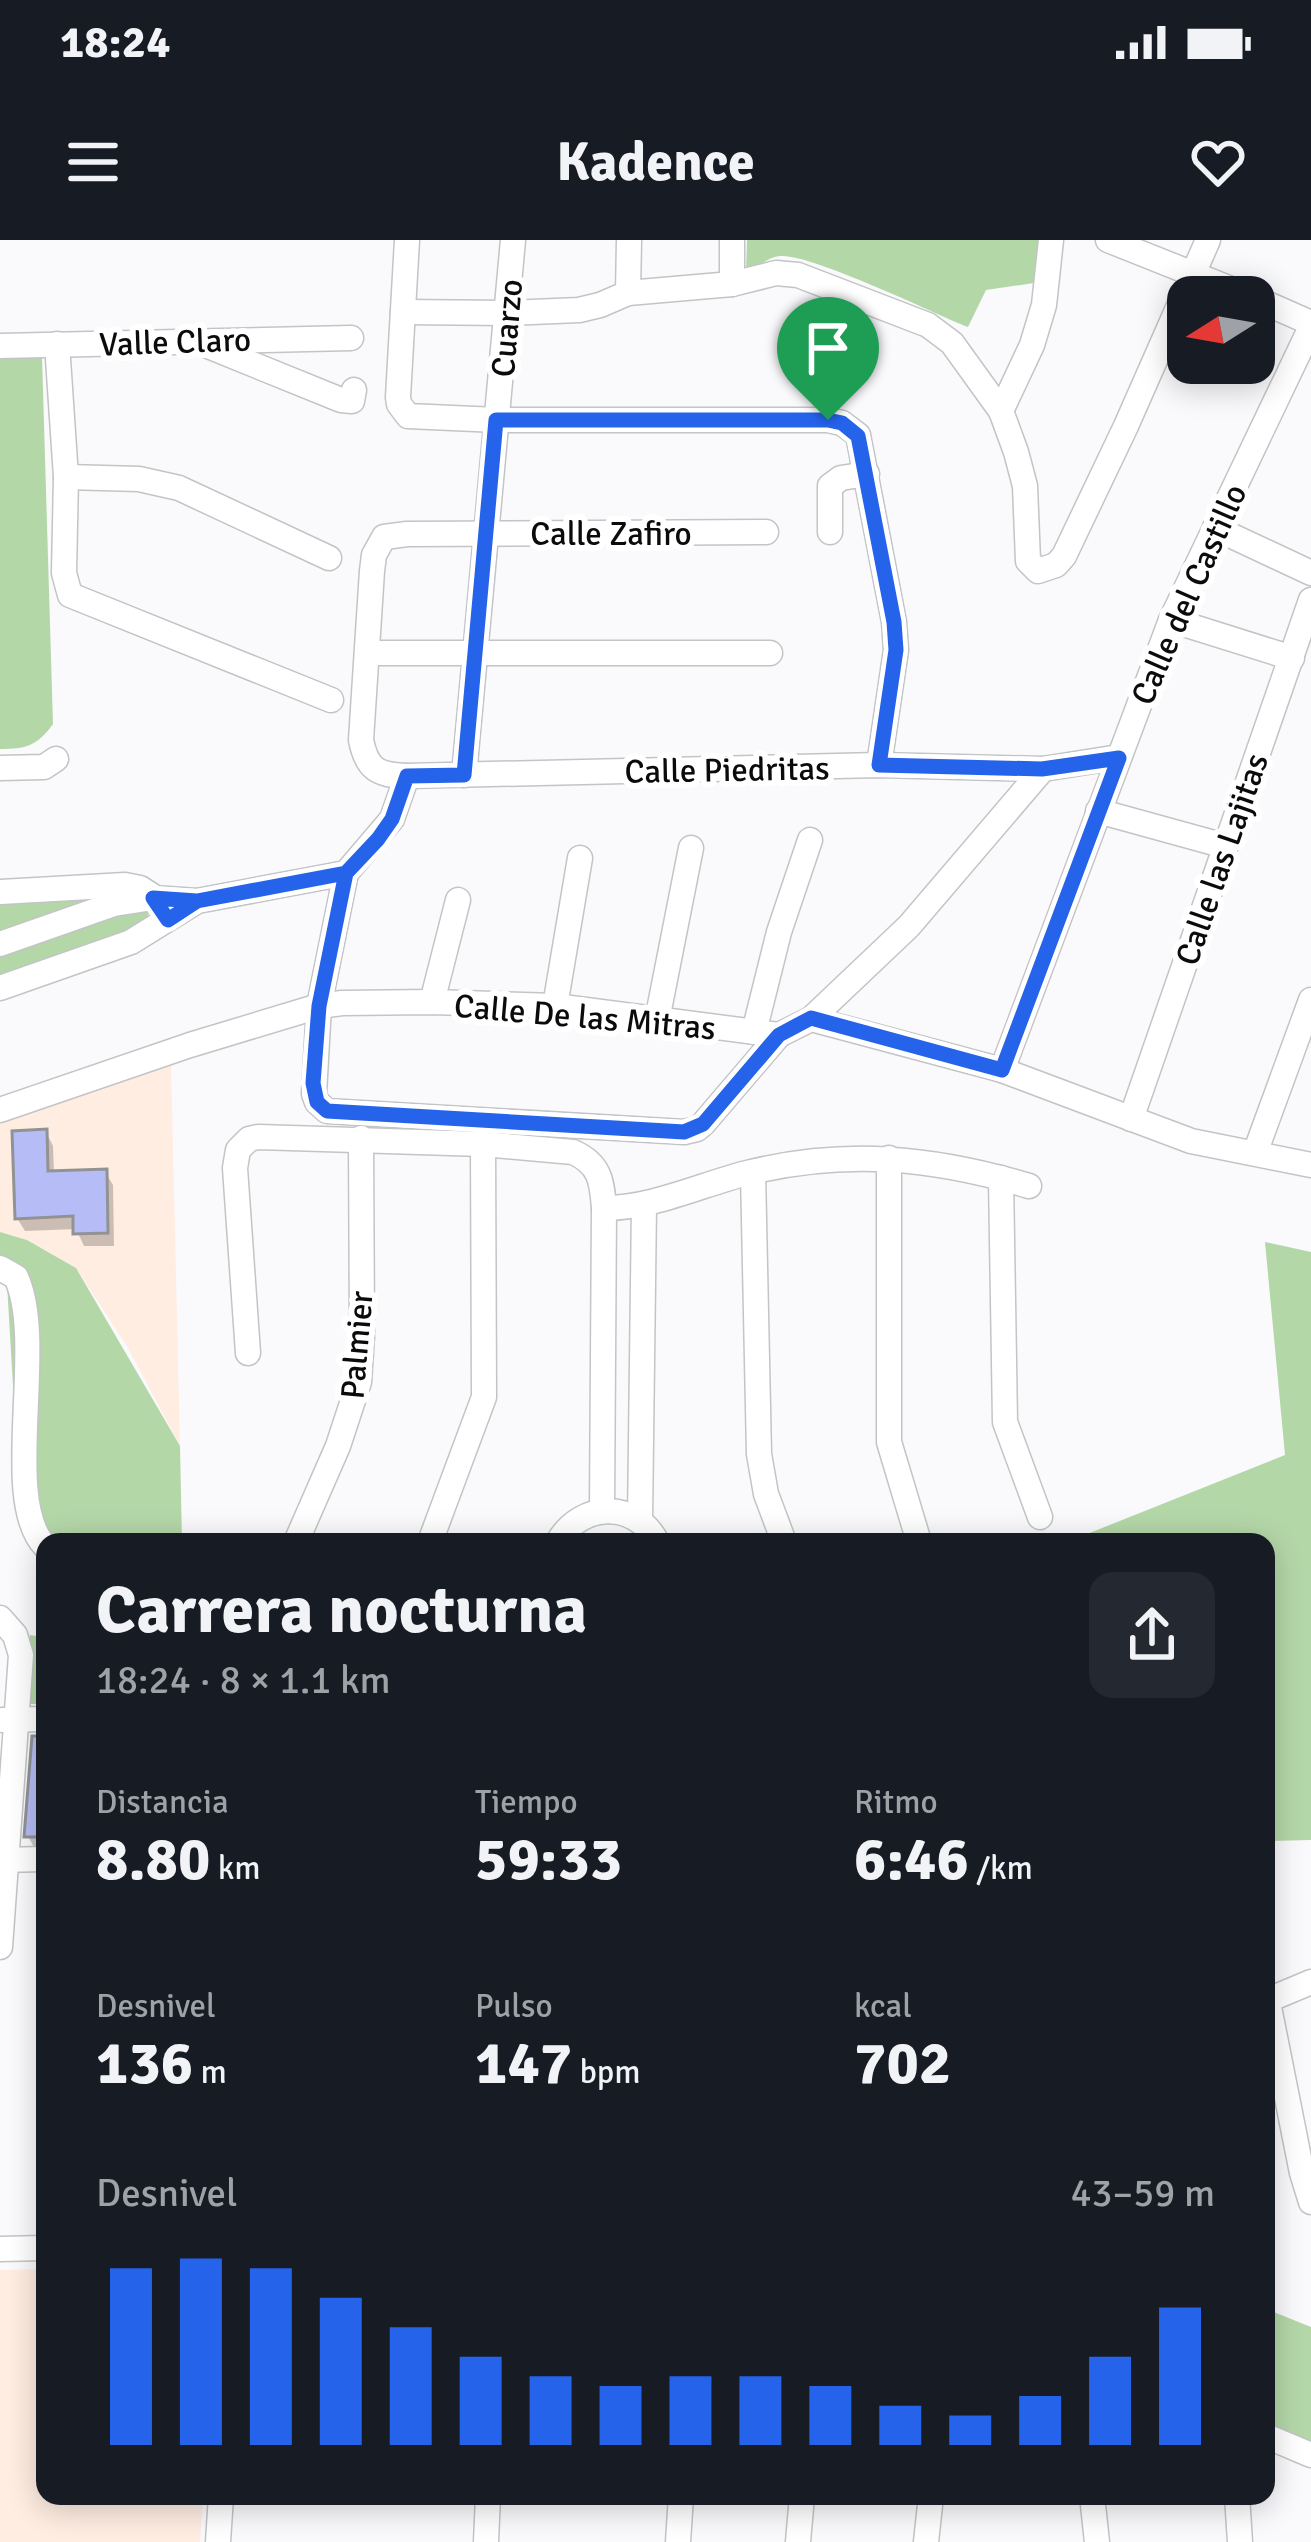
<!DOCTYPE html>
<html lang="es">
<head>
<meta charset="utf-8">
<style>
  :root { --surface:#171b24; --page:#242831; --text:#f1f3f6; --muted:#9ea1a6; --accent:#2563eb }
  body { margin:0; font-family:Signika,sans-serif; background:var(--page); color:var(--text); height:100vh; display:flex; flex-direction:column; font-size:45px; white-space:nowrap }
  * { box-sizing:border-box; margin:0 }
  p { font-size:39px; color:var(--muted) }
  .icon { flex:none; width:66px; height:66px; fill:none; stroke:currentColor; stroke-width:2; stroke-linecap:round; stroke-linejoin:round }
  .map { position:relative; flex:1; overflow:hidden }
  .sheet { position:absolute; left:36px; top:1293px; width:1239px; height:972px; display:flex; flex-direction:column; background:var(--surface); border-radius:24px; box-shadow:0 6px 30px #0003 }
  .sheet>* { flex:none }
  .needle { width:78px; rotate:259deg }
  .fabs { position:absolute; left:1167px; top:36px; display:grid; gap:24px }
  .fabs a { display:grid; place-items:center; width:108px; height:108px; border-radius:24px; background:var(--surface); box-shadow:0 6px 30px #0003; font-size:60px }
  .pin { position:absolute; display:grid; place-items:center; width:102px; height:102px; color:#fff; margin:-123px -51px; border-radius:50% 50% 50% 0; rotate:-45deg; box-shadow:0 0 12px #0007 }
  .pin .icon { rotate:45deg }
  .round { display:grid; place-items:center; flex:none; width:126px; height:126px; border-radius:24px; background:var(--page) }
  .head { display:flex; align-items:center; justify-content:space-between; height:204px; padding:0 60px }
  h1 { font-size:66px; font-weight:800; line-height:90px }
  .metrics { display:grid; grid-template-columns:repeat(3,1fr); gap:18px; height:204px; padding:12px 60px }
  .metrics div { display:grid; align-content:center }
  .metrics b { font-size:60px; font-weight:800 }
  .metrics small { font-size:33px; font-weight:400 }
  .metrics p { font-size:33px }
  .chart { height:336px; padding:24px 60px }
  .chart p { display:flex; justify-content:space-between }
  .chart svg { width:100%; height:216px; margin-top:12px; stroke:var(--accent); stroke-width:6 }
  .status { display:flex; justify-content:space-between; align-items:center; height:84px; padding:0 60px; background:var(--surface); direction:ltr }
  .status svg { height:33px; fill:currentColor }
  header { display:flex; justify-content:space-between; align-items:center; height:156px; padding:0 60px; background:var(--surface); font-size:54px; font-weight:800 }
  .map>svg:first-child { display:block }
  .education { fill:#ffede2 }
  .green { fill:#b4d7a8 }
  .shadow { fill:#0003 }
  .building { fill:#b6bdf6; stroke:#919294; stroke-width:3 }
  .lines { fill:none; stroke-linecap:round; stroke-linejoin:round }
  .minor-casing { stroke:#c3c4c6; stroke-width:27 }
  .minor { stroke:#fff; stroke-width:24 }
  .route-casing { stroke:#fff; stroke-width:24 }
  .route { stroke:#2563eb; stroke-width:15 }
  .labels { text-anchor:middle; stroke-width:12; stroke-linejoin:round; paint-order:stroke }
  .street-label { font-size:33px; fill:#0b0b0c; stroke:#fff }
</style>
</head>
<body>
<div class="status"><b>18:24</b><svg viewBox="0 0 49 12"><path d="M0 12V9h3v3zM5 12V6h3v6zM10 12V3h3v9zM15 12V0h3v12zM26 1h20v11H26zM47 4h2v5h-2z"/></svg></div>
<header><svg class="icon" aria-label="menu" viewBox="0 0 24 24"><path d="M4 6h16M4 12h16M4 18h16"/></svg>Kadence<svg class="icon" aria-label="heart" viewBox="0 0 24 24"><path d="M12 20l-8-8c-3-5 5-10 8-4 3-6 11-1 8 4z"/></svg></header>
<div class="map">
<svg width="1311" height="2302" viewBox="0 0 1311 2302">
  <rect width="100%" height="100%" fill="#fafafd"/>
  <g class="education">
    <polygon points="171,823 180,1206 128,1108 76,1028 27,1000 0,992 0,883"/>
    <polygon points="45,2029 45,2256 203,2256 200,2302 0,2302 0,2030"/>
  </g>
  <g class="green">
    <path d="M747,0H1040L1034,43L986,50L968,87C933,73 810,13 780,16C769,17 756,27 746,33Z"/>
    <path d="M42,117L53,484C37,506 26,509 0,509V118Z"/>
    <polygon points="136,653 0,700 0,659"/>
    <polygon points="130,662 151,670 143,684 131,691 0,738 0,707"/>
    <polygon points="0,992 27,1000 76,1028 180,1206 182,1302 46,1302 21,1281 6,1027 0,1026"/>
    <polygon points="1265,1002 1311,1012 1311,1600 1266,1601 1266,1302 1067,1302 1285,1215"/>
    <polygon points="30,1395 45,1397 45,1464 29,1464"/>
    <polygon points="1266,2069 1311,2087 1311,2202 1266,2184"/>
  </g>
  <g class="shadow">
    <polygon points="46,892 53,906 54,934 105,932 113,945 114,1006 84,1006 76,989 25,991 17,978"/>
    <polygon points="45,1498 45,1615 38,1615 28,1596"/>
  </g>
  <g class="building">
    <polygon points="47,889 48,931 107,929 108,993 73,994 73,976 15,979 12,891"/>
    <polygon points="32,1496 45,1496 45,1597 24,1597"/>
  </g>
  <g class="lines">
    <defs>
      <g id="minor">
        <polyline points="407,0 398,157 399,164 408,176 497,180 828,180 842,183 858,195 894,382 896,410 879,525"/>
        <polyline points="732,0 732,44"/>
        <polyline points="1108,0 1251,57"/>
        <polyline points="628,53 629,0"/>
        <polyline points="1254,58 1311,83"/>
        <polyline points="403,72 508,73 579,70 600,65 628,53 732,44 776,33 798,35 928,85 952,103 1001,171 1016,212 1025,246 1028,321 1038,331 1056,325 1064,316 1126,186 1208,0"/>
        <polyline points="57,104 66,237 64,333 70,355 331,460"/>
        <polyline points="203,104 341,160 352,161 354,150"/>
        <polyline points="0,106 351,98"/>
        <polyline points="1001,171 1032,105 1044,65 1051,0"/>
        <polyline points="66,237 139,239 179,248 329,318"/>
        <polyline points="1215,288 1311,333"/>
        <path d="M766,292L407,294L384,297L374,315L372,331L361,500C367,530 378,535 407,536L879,525L1043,529L1119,517"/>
        <polyline points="830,292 830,246 841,238 867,234"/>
        <polyline points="1171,380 1292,418"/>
        <polyline points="368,413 770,413"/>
        <polyline points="0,528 44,527 56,519"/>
        <polyline points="464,535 513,0"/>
        <polyline points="1098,571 1225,606"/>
        <polyline points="346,633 319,766 314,854 317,862 327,871 684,892 697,889 703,884 779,795 811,779 909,686 1043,529"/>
        <polyline points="0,652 125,645 140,648 151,655"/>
        <polyline points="0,704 114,664 153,658 197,661 346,633 392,579 407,536"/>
        <polyline points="0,748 131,702 197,661"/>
        <polyline points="432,762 458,660"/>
        <polyline points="555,766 580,618"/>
        <polyline points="811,779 1002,830 1191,901 1311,925"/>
        <polyline points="657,780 691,608"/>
        <polyline points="754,792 779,692 810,600"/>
        <polyline points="1002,830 1171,380 1311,87"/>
        <polyline points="0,870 190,805 319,766 342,763 432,762 555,766 779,795"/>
        <polyline points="1131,879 1311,360"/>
        <polyline points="1255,913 1311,760"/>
        <polyline points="889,918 889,1202 919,1302"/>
        <polyline points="753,932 759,1214 766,1254 784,1302"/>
        <polyline points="1001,938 1005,1182 1040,1277"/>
        <path d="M604,968C653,968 700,945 747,933C845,909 933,917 1029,946"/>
        <path d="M0,1028L16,1037C47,1103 0,1260 45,1306"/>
        <path d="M248,1113L235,928L238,910L249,899L258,897L483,904L573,912C600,924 602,941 604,968L602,1270"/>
        <polyline points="640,1280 644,965"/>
        <polyline points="296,1302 338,1206 359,1142 362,1096 361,898"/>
        <polyline points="430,1302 484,1157 483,904"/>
        <path d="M558,1302C581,1262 635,1260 657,1302"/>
        <polyline points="0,1378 15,1395 21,1415 0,1707"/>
        <polyline points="2,1480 45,1479"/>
        <polyline points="0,1620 45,1619"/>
        <polyline points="1266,1752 1302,1933 1311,1962"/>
        <polyline points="1268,1760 1311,1742"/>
        <polyline points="0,2009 45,2008"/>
        <polyline points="1266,2196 1311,2215"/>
        <polyline points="1092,2256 1097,2302"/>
        <polyline points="1237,2256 1240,2302"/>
        <polyline points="218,2302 221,2256"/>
        <polyline points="486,2302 488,2256"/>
        <polyline points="678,2302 681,2256"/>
        <polyline points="798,2302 802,2256"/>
        <polyline points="926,2302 931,2256"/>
      </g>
    </defs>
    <use href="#minor" class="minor-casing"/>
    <use href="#minor" class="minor"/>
  </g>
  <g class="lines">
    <defs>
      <polyline id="route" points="828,180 496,180 464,535 407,536 392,579 378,599 346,633 197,661 153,658 168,680 197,661 346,633 319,766 313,843 317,862 327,871 684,892 703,884 779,795 811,778 1002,830 1119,518 1042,529 879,525 896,410 894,382 858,196 842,183 828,180"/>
    </defs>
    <use href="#route" class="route-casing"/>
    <use href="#route" class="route"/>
  </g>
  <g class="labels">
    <g class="street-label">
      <text transform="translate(506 88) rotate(-85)" y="12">Cuarzo</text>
      <text transform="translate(175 101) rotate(-2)" y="12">Valle Claro</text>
      <text x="611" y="305">Calle Zafiro</text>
      <text transform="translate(1188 354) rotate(-66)" y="12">Calle del Castillo</text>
      <text transform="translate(727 529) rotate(-1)" y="12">Calle Piedritas</text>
      <text transform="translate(1221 619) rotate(-71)" y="12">Calle las Lajitas</text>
      <text transform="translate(585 776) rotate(5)" y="12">Calle De las Mitras</text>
      <text transform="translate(356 1105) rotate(-85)" y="12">Palmier</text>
    </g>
  </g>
</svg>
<div class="fabs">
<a><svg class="needle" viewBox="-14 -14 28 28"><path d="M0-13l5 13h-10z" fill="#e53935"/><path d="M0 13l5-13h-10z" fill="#9ea1a6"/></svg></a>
</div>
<div class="pin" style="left:828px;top:180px;background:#1e9e55"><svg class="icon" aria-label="arrive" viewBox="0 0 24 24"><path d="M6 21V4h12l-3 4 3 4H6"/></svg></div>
<section class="sheet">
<div class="head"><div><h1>Carrera nocturna</h1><p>18:24 · 8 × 1.1 km</p></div><a class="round"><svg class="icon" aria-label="share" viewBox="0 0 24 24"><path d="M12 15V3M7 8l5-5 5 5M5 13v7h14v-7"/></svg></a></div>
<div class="metrics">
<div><p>Distancia</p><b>8.80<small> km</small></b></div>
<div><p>Tiempo</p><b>59:33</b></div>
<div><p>Ritmo</p><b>6:46<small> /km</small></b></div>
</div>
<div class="metrics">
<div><p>Desnivel</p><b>136<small> m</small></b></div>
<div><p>Pulso</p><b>147<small> bpm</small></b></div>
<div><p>kcal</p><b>702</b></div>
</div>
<div class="chart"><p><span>Desnivel</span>43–59 m</p>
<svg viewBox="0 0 160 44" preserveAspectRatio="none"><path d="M5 44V8M15 44V6M25 44V8M35 44V14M45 44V20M55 44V26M65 44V30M75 44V32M85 44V30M95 44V30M105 44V32M115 44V36M125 44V38M135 44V34M145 44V26M155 44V16"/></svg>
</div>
</section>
</div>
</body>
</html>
